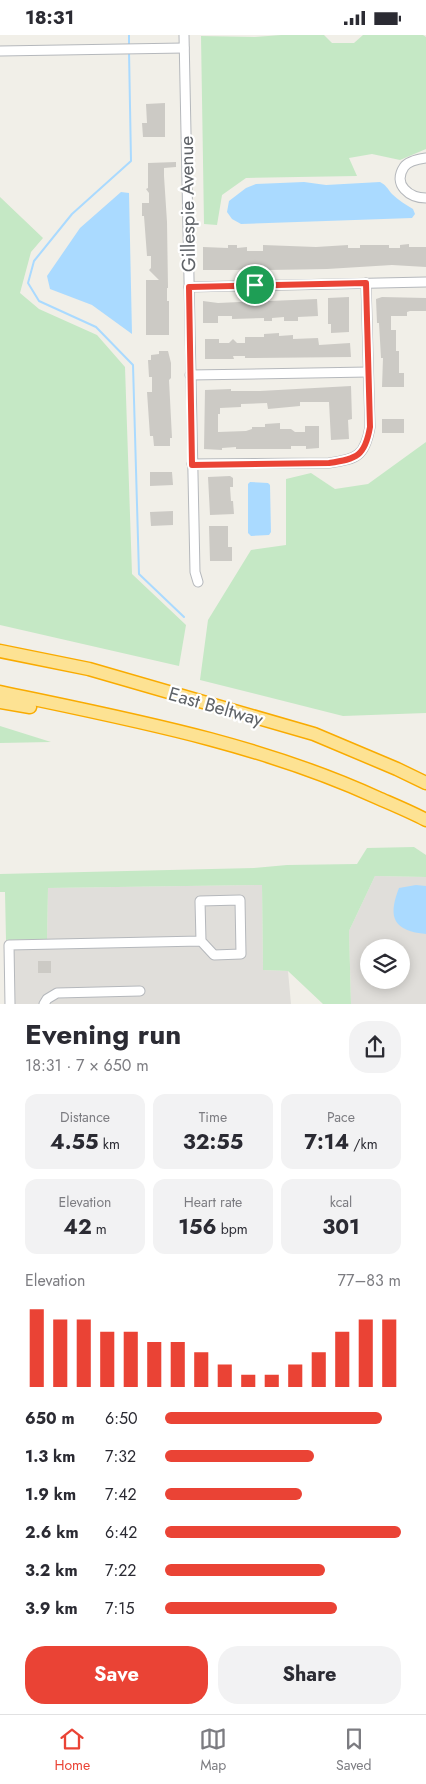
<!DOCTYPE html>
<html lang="en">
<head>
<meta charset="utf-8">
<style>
  :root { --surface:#fff; --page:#f2f2f3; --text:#2b2b33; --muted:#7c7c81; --line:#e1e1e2; --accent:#ea4335 }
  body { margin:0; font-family:Jost,sans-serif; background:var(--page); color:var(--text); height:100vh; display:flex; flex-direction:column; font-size:19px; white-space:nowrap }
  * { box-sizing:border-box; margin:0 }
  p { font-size:16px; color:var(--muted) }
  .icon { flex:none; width:28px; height:28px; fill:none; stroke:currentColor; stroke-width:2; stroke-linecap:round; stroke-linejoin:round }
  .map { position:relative; height:969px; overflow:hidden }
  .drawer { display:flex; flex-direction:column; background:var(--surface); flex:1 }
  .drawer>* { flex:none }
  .tools { position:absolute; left:360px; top:904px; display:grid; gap:10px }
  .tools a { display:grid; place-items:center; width:50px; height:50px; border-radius:50%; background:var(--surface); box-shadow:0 2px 12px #0003; font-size:25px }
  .pin { position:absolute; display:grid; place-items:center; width:42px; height:42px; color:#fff; margin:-21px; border:2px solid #fff; border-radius:50%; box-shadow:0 1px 5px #0007 }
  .round { display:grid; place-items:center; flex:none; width:52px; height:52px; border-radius:20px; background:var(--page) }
  .headline { display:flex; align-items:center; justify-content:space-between; height:85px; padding:0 25px }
  h1 { font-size:28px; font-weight:700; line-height:38px }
  .metrics { display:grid; grid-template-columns:repeat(3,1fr); gap:8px; height:85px; padding:5px 25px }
  .metrics div { display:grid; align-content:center; border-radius:12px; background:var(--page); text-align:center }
  .metrics b { font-size:21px; font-weight:700 }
  .metrics small { font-size:14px; font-weight:400 }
  .metrics p { font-size:14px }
  .chart { height:140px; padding:10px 25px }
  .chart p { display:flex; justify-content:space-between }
  .chart svg { width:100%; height:90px; margin-top:5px; stroke:var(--accent); stroke-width:6 }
  .primary-button { display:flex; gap:10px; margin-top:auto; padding:10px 25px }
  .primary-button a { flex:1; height:58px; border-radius:20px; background:var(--accent); color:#fff; font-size:20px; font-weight:700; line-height:58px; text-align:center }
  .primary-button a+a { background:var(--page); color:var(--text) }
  ul { padding:0 25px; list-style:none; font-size:16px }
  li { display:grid; grid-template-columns:80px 60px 1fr; align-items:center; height:38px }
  li i { height:12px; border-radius:6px; background:var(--accent) }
  .status { display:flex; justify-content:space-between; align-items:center; height:35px; padding:0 25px; background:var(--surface); direction:ltr }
  .status svg { height:14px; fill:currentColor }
  .tab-bar { display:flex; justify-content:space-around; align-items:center; height:70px; border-top:1px solid var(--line); background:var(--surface); font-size:14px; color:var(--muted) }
  .tab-bar a { display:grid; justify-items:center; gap:2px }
  .tab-bar .current { color:var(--accent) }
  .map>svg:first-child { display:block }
  .industrial { fill:#e0deda; fill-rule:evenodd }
  .green { fill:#c5e8c5 }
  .water { fill:#aadaff }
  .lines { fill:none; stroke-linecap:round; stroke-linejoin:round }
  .stream { stroke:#aadaff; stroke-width:2 }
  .building { fill:#cccac5 }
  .minor-casing { stroke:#b5b8bc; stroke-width:11 }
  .highway-casing { stroke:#f9ab00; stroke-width:15 }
  .minor { stroke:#fff; stroke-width:9 }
  .highway { stroke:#fde293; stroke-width:12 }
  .route-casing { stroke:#fff; stroke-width:10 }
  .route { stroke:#ea4335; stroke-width:6 }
  .labels { text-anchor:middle; stroke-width:4.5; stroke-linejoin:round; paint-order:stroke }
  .street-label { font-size:19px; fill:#5f6368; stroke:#fff }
</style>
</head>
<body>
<div class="status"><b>18:31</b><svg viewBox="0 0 49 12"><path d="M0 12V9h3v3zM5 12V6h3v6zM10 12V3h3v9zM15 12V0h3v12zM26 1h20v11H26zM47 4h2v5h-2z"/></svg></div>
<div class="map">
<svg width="426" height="969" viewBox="0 0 426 969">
  <rect width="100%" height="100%" fill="#f1efe8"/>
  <g class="industrial">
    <path d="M375,841L426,842V969H351L349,896ZM369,912H401V945H369Z"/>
    <polygon points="262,850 263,935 288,936 291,969 7,969 6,905 47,904 48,853"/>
  </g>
  <g class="green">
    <polygon points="281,0 324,0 332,8 354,8 363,0 423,0 426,2 426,114 400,125 372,119 349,123 357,141 246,143 222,160 217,190 204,189 201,1 255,2"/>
    <polygon points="0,162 43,203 31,217 20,258 39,274 97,300 125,332 132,539 186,590 179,631 0,590"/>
    <polygon points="426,407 426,678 343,681 200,645 208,585 251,515 286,510 286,444 311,438 335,454 368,449"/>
    <polygon points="0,691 51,707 0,708"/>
    <polygon points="414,812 426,820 426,842 375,841 349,896 351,969 323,969 288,936 263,935 262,850 48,853 47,904 6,905 5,857 0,857 0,839 254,833 287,830 357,829 367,813"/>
  </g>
  <g class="water">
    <path d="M304,147L326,150L380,147C386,150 387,153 392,159C398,165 406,170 413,174L415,179L412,183L241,189L232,184L227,177L229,166L246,153L256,149Z"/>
    <polygon points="121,157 129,158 132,299 92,270 50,254 47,241 80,193"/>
    <polygon points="250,447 268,448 270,450 271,497 269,500 251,501 248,498 248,449"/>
    <path d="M416,850L426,851V899C394,896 387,883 399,853Z"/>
  </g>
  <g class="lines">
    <g class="stream">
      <polyline points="129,0 129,11"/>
      <polyline points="129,16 131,126 72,179 34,226 28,248 39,266 96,292 133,330 139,539 184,582"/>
    </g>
  </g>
  <g class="building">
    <polygon points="165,68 165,102 143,102 142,88 147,88 146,69"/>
    <polygon points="176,127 176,132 164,133 164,141 167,187 168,253 167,253 167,266 169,266 169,300 146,300 146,245 159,245 149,235 151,233 151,221 147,221 144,181 142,181 142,168 149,168 149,158 146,154 148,153 148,128"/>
    <polygon points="409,209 409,212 426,212 426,232 392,230 327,234 269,235 254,233 237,235 203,235 203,212 228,213 228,210 237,210 237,213 247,212 247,216 263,216 263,210 316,212 348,210 348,213 360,213 360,210 389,210 389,213 400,213 400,210"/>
    <polygon points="349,262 349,297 331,298 331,289 328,289 328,263"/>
    <polygon points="382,262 426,263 426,276 410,276 407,277 407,281 391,281 391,295 396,295 396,316 399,316 399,338 404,338 404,352 382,352 383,323 381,323 379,288 377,288 376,264"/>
    <polygon points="263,264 269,264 269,266 317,264 318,281 298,282 298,286 284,286 284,282 272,283 272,286 264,286 264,283 232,284 232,281 218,281 218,288 203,288 203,266 218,268 263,266"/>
    <polygon points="279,298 279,301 293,300 293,304 318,303 319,310 350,308 351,322 245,323 245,321 233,321 234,324 205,324 205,304 219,304 219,308 229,308 233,304 237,308 245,308 245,302 264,302 264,299"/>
    <polygon points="159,316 168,316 171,328 171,343 169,345 172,403 170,403 170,411 154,411 153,401 150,401 147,357 152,357 152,342 149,342 148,325 151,325 151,320 159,319"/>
    <polygon points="351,351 352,384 348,385 349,404 331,405 329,367 300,367 300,371 268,374 267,368 241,369 241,372 220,373 220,379 218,379 218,397 246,396 252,394 252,392 265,392 265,389 280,388 280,394 291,394 295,397 305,397 305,391 319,391 319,413 306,414 306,411 291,411 291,414 236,414 236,412 222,413 222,415 204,414 205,355 231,354 231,356 260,356"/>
    <rect x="382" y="384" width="22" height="14"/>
    <polygon points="150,437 172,437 173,450 150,451"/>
    <polygon points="230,441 233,443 233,452 230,452 231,466 233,466 234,479 210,480 208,442"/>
    <polygon points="173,476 173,490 151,491 150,477"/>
    <polygon points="209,491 228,491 228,512 232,512 232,526 210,526"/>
    <rect x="38" y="926" width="13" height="12"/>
  </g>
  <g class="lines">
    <defs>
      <g id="minor">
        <polyline points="184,0 195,537 198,547"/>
        <polyline points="0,16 184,13"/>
        <path d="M426,123C419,124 408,126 404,132C392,150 410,163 426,163"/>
        <polyline points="189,252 426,247"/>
        <polyline points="190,340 368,337"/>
        <path d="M192,429L329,428C357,424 365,421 370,392L366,248"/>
        <polyline points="10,969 9,910 201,906 200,866 240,865 241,919 214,920 201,906"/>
        <polyline points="44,969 47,964 57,958 140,956"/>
      </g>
      <g id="highway">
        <polyline points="0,616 89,634 314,699 397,734 426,748"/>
        <path d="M0,657C128,684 258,708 378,763C394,770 411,777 426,785"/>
        <polyline points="0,667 30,672"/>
      </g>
    </defs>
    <use href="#minor" class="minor-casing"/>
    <use href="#highway" class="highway-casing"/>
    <use href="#minor" class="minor"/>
    <use href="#highway" class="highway"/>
  </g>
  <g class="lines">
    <defs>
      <path id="route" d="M366,248L370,392C365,421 357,424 329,428L192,430L189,252Z"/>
    </defs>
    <use href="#route" class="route-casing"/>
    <use href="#route" class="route"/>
  </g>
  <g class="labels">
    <g class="street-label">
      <text transform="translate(187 169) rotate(-91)" y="7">Gillespie Avenue</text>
      <text transform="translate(216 671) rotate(16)" y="7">East Beltway</text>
    </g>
  </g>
</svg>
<div class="tools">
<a><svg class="icon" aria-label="layers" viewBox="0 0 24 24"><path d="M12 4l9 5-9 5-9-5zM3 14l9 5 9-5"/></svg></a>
</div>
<div class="pin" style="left:255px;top:250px;background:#1e9e55"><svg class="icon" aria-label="arrive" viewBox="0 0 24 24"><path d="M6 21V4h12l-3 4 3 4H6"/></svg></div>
</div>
<section class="drawer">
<div class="headline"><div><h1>Evening run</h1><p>18:31 · 7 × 650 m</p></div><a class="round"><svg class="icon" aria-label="share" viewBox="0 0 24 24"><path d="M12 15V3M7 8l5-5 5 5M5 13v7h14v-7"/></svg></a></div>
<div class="metrics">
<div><p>Distance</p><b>4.55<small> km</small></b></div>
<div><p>Time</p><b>32:55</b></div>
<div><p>Pace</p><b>7:14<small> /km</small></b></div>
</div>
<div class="metrics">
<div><p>Elevation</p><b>42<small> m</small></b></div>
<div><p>Heart rate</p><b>156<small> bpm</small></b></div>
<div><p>kcal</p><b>301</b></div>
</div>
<div class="chart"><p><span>Elevation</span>77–83 m</p>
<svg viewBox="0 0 160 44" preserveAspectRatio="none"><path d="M5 44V6M15 44V11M25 44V11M35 44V17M45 44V17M55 44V22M65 44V22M75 44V27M85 44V33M95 44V38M105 44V38M115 44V33M125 44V27M135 44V17M145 44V11M155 44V11"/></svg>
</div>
<ul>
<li><b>650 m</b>6:50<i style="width:92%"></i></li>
<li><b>1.3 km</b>7:32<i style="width:63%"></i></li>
<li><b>1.9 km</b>7:42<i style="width:58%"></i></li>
<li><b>2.6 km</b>6:42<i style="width:100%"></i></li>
<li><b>3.2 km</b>7:22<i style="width:68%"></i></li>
<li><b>3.9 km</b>7:15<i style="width:73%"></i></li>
</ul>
<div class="primary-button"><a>Save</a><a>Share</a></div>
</section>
<nav class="tab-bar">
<a class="current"><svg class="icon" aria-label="home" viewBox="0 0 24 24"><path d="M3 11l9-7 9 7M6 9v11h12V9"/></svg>Home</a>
<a><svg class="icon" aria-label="map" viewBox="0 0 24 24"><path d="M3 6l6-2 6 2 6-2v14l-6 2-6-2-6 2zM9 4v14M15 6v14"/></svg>Map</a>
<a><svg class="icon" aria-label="saved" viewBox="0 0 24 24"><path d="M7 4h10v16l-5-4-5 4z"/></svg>Saved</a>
</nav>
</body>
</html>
